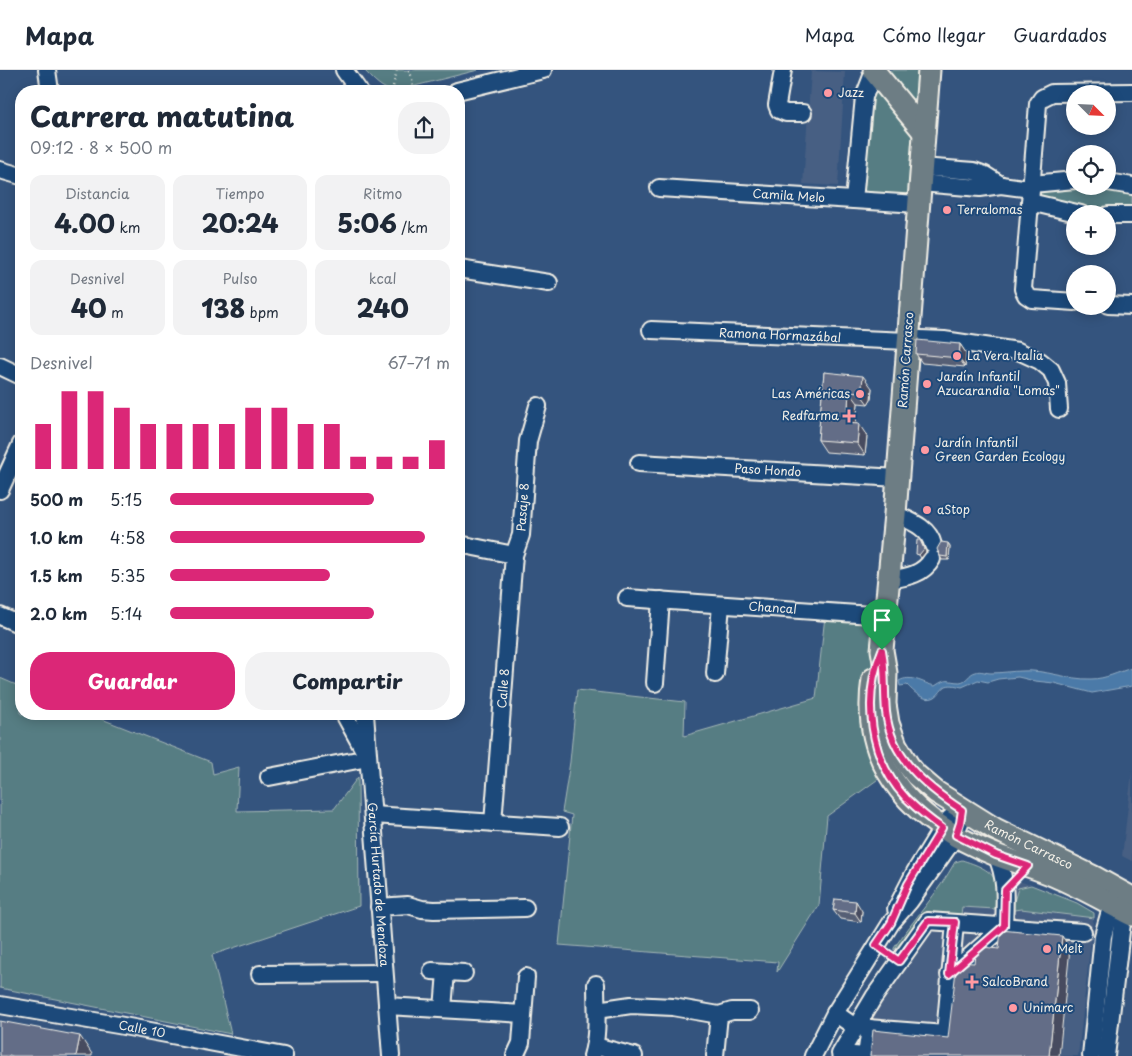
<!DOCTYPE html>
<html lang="es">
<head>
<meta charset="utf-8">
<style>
  :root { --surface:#fff; --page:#f2f2f3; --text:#1f2937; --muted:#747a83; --line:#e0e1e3; --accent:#db2777 }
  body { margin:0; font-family:"Playpen Sans",sans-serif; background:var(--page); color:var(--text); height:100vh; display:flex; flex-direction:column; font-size:19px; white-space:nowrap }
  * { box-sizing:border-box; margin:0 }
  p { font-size:16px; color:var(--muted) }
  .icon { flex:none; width:28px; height:28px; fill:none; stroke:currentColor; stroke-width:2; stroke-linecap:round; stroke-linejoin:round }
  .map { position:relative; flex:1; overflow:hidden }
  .panel { position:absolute; left:15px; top:15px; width:450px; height:635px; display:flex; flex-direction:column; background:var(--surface); border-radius:20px; box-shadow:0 2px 12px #0003 }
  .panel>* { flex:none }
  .needle { width:32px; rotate:114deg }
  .buttons { position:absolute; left:1066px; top:15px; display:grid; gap:10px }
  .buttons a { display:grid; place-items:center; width:50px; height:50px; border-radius:50%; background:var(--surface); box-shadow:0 2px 12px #0003; font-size:25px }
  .pin { position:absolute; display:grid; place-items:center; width:42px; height:42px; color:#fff; margin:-51px -21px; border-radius:50% 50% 50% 0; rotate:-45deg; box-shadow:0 0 5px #0007 }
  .pin .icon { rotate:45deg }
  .round { display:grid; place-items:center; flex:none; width:52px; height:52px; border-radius:20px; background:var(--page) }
  .headline { display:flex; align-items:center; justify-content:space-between; height:85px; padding:0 15px }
  h1 { font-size:28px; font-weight:800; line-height:38px }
  .metrics { display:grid; grid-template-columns:repeat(3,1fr); gap:8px; height:85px; padding:5px 15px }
  .metrics div { display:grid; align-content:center; border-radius:12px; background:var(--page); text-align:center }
  .metrics b { font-size:25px; font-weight:800 }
  .metrics small { font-size:14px; font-weight:400 }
  .metrics p { font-size:14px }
  .chart { height:140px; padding:10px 15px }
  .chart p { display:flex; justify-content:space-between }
  .chart svg { width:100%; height:90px; margin-top:5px; stroke:var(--accent); stroke-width:6 }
  .primary-button { display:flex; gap:10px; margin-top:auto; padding:10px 15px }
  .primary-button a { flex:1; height:58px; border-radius:20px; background:var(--accent); color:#fff; font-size:20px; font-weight:800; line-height:58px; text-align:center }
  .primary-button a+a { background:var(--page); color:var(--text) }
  ul { padding:0 15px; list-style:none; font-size:16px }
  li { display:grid; grid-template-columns:80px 60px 1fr; align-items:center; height:38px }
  li i { height:12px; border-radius:6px; background:var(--accent) }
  header { display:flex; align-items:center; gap:30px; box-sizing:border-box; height:70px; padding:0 25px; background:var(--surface); border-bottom:1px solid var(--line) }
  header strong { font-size:24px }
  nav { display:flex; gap:28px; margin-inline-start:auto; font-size:18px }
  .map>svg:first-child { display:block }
  .built { fill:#465f83 }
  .green { fill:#567d83; stroke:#a5b7b6 }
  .water { fill:#4c7aa8; stroke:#8faac2 }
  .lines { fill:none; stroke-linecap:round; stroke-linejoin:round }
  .minor-casing { stroke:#f4f1e8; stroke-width:20 }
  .major-casing { stroke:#f4f1e8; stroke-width:25 }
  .path { stroke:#f4f1e8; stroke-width:2.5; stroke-dasharray:1 4; stroke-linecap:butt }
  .minor { stroke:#1f4a7a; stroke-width:16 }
  .major { stroke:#6d7d84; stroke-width:21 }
  .wall { fill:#565e74; stroke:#f4f1e8 }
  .shaded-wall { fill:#464c5e; stroke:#f4f1e8 }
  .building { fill:#646d87; stroke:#f4f1e8 }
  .route-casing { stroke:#fff; stroke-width:10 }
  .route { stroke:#db2777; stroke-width:6 }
  .poi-dot { fill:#ff9aa2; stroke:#1f4a7a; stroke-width:2 }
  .labels { text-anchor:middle; stroke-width:4; stroke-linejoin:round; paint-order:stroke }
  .poi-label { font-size:12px; fill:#f4f1e8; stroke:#1f4a7a; text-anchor:start }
  .street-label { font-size:12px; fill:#f4f1e8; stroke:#1f4a7a }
</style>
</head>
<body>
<header>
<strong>Mapa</strong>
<nav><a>Mapa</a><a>Cómo llegar</a><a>Guardados</a></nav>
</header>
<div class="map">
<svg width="1132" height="986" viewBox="0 0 1132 986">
  <rect width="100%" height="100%" fill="#34547e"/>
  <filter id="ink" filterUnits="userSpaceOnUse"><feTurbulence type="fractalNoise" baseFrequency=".02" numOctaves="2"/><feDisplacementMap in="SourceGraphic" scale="10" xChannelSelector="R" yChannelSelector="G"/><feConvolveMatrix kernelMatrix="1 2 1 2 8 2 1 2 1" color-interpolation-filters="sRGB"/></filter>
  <g filter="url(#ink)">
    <g class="built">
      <polygon points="811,1 845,2 838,116 803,114"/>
      <polygon points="1132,702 1132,791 1122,786"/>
      <polygon points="962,790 988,800 1053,823 1094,843 1078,986 831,986 894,878 913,851 931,831 955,792"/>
    </g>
    <g class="green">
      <path d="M364,0H478L395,21C383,21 372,8 364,0Z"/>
      <polygon points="890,0 921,0 909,126 866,123 863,117 869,36 874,20"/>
      <path d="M1075,116H1108L1132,120V138C1100,142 1070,138 1039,128L1036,119Z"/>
      <polygon points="825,546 874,549 873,613 888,702 827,746 819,835 777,902 778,892 559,875 572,745 562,742 570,692 577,620 685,632 684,666 816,628"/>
      <polygon points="0,608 21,617 21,644 89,644 211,692 213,704 239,697 237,741 334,739 358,707 359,836 212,885 231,964 0,918"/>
      <path d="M962,790C974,794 995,800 996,815C997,822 995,831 995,839L962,837L961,845L931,843L919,852L894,880V878C914,849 938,823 955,792Z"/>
      <polygon points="1031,815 1077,833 1094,843 1094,848 1021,839 1014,840 1013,850 1009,849 1018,818"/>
    </g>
    <path class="water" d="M1132,598V616L1092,623L1054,613L1035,611L1018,607L998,609L988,612L978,610L962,617C957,616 952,614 946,616C942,618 939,625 935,627C924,633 913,621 907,615L900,616L899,611C911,604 922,613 935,616C948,607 948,612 960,612C968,611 969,603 976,602C980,600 986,603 991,603C1002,603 1012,601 1022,601C1044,599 1068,610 1091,609C1106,609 1118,602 1132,598Z"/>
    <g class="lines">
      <defs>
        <g id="minor">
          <polyline points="47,0 50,21"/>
          <polyline points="344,0 359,21"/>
          <polyline points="783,0 777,35 779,40 786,43 803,43"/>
          <polyline points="457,21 543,0"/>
          <polyline points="921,97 974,101 985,105 1001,115"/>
          <polyline points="0,100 21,106"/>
          <polyline points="1108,112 1132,116"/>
          <polyline points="920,113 980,118 1001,115 1031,119"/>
          <polyline points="1032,114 1075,110"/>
          <path id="s1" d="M659,118L918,134"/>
          <polyline points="854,130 864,27 874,1 873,0"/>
          <polyline points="1030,132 1081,144"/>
          <polyline points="1108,145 1132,145"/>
          <polyline points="459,199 549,213"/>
          <polyline points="1075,232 1032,229 1026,225 1023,219 1038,34 1042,28 1052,23 1132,22"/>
          <polyline points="1108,235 1132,236"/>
          <path id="s2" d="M651,260L908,271L921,269L944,270L1018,281L1040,291L1051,300L1057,313L1059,339"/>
          <polyline points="0,296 21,306"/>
          <path id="s3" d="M639,393L898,408"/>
          <polyline points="0,420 21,374"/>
          <path d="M895,444C910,451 929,457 933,475"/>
          <polyline points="459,474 514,485"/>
          <path d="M889,510C906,507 923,505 932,489"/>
          <path id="s4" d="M627,528L886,546"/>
          <polyline points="0,546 21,555"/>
          <polyline points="715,604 721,535"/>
          <polyline points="655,613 661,530"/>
          <path id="s5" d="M365,644L391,986"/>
          <polyline points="269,707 368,688 344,644"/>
          <polyline points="373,745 560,757"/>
          <path id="s6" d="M493,753L514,485L521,465L528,371L538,336"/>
          <polyline points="379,837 408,835 422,839 434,840 525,838"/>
          <polyline points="896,839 915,802 942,758 950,748"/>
          <polyline points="432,901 464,903"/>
          <polyline points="260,904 384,903"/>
          <path d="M949,905L1004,856C1005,831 1007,808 996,785"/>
          <path id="s7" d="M0,935L118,955L284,986"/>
          <polyline points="387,936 523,944"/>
          <polyline points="443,939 446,902"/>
          <polyline points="597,940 631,935 673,937 719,945 732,941 750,941"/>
          <polyline points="835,943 855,957 945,964 955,853"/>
          <polyline points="870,958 866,986 840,984 874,927 928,851 1083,862"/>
          <polyline points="595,976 634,986"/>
          <polyline points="515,986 521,973 526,907"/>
          <path d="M592,986C599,963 596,938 596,914"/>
          <polyline points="715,986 719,945"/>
          <polyline points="813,986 835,943 891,853 910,831 953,770 960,753 962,740"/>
          <polyline points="1091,986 1103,866 1112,834"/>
          <polyline points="1106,986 1122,853 1127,842"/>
        </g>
        <g id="major">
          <polyline points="875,0 874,1 924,62"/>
          <path id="s8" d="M929,0L895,444L882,580L886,603L885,634L888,653L896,675L908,695L916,705L936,722L995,759L1094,807L1132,828"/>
          <path d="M873,609C859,700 918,754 996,785C1017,793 1038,798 1057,807C1083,818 1107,832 1132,845"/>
        </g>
      </defs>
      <use href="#minor" class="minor-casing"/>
      <use href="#major" class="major-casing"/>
      <g class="path">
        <polyline points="409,0 412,8 413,21"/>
        <polyline points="392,21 397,0"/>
      </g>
      <use href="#minor" class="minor"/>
      <use href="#major" class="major"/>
    </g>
    <g class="wall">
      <polygon points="960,274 966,283 965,297 922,293 916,284"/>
      <polygon points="824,302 872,318 871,329 868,334 858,333 856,354 867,366 865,385 826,382 818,370"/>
      <polygon points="948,473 950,476 949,490 942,490 940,486"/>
      <polygon points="833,840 862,841 861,852 840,849"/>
    </g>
    <g class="shaded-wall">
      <polygon points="960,274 966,283 965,297 959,288"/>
      <polygon points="863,306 872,318 871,329 868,334 859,322"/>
      <polygon points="849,321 858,333 855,365 847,353"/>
      <polygon points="859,354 867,366 865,385 857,373"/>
      <polygon points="920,470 926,482 921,488 919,485"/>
      <polygon points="948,473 950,476 949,490 947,487"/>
      <polygon points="856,831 862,841 861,852 855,843"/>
      <polygon points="1062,866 1070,878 1059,986 1049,986"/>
      <polygon points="80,966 92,984 92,986 76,986"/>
    </g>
    <g class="building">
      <polygon points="917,270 960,274 959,288 916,284"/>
      <polygon points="824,302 863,306 862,317 859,322 849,321 847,353 859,354 857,373 818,370"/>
      <polygon points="917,470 920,470 924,479 919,485 916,484"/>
      <polygon points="941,472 948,473 947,487 940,486 937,479"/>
      <polygon points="835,829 856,831 855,843 833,840"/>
      <polygon points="1001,860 1062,866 1049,986 870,986 873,960 948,968 957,892 974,893 976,876 999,879"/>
      <polygon points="0,951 80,966 76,986 13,986 9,985 9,986 0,986"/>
    </g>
  </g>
  <g class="lines" filter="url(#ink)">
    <defs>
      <path id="route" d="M882,580C886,601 884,621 886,642C891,688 925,716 962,740L960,753L956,765L996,785L1028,796L1005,820L1004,856L949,904L955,852L928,851L899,891L876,875L891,853L908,814L942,758C929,749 917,739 906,728C869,689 862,628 882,580Z"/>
    </defs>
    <use href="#route" class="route-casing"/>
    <use href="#route" class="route"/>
  </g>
  <g class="poi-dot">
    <circle cx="828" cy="23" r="5"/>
    <circle cx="947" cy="140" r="5"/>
    <circle cx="957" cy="286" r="5"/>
    <circle cx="927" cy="314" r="5"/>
    <circle cx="860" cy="324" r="5"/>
    <path d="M846.5 338.5h5v5h5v5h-5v5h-5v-5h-5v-5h5z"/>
    <circle cx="925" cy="380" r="5"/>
    <circle cx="927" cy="440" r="5"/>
    <circle cx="1047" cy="879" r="5"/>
    <path d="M969.5 904.5h5v5h5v5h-5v5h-5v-5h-5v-5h5z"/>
    <circle cx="1013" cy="938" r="5"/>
  </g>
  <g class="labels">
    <g class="poi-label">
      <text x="838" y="27">Jazz</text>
      <text x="957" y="144">Terralomas</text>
      <text x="967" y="290">La Vera Italia</text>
      <text x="937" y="311">Jardín Infantil<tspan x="937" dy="14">Azucarandia "Lomas"</tspan></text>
      <text x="850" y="328" text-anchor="end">Las Américas</text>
      <text x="839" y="350" text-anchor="end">Redfarma</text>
      <text x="935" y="377">Jardín Infantil<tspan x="935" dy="14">Green Garden Ecology</tspan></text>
      <text x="937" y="444">aStop</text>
      <text x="1057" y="883">Melt</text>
      <text x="982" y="916">SalcoBrand</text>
      <text x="1023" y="942">Unimarc</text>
    </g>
    <g class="street-label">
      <text dy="4" stroke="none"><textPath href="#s1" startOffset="130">Camila Melo</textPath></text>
      <text dy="4" stroke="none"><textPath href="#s2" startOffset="129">Ramona Hormazábal</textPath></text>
      <text transform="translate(906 290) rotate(-86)" y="4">Ramón Carrasco</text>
      <text dy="4" stroke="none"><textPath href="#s3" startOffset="129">Paso Hondo</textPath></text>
      <text dy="4" stroke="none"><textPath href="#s6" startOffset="318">Pasaje 8</textPath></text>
      <text dy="4" stroke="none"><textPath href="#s4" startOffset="146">Chancal</textPath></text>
      <text dy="4" stroke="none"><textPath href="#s6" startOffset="135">Calle 8</textPath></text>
      <text dy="4" stroke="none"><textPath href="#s8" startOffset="848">Ramón Carrasco</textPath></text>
      <text dy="4" stroke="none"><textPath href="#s5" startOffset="171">García Hurtado de Mendoza</textPath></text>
      <text dy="4" stroke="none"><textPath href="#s7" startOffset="144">Calle 10</textPath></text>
    </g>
  </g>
</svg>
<div class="buttons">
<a><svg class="needle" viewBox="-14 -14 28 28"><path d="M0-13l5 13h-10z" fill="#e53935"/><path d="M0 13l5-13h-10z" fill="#747a83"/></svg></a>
<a><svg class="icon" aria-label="locate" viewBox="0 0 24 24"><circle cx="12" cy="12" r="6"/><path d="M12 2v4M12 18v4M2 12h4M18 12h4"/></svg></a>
<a>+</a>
<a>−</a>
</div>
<div class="pin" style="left:882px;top:580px;background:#1e9e55"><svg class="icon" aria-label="arrive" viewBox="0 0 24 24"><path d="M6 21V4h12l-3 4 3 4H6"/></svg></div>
<section class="panel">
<div class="headline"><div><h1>Carrera matutina</h1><p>09:12 · 8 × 500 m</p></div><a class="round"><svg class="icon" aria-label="share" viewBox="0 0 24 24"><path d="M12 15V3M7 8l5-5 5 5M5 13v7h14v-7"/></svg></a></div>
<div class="metrics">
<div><p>Distancia</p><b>4.00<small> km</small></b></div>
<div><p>Tiempo</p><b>20:24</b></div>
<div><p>Ritmo</p><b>5:06<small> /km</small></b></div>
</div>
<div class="metrics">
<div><p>Desnivel</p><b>40<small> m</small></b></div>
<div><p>Pulso</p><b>138<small> bpm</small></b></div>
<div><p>kcal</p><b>240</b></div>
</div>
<div class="chart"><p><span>Desnivel</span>67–71 m</p>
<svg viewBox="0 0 160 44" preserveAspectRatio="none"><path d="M5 44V22M15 44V6M25 44V6M35 44V14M45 44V22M55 44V22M65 44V22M75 44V22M85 44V14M95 44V14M105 44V22M115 44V22M125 44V38M135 44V38M145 44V38M155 44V30"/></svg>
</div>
<ul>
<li><b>500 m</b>5:15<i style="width:73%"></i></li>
<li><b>1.0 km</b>4:58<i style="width:91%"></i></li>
<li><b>1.5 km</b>5:35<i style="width:57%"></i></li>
<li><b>2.0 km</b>5:14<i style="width:73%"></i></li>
</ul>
<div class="primary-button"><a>Guardar</a><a>Compartir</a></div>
</section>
</div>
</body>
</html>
